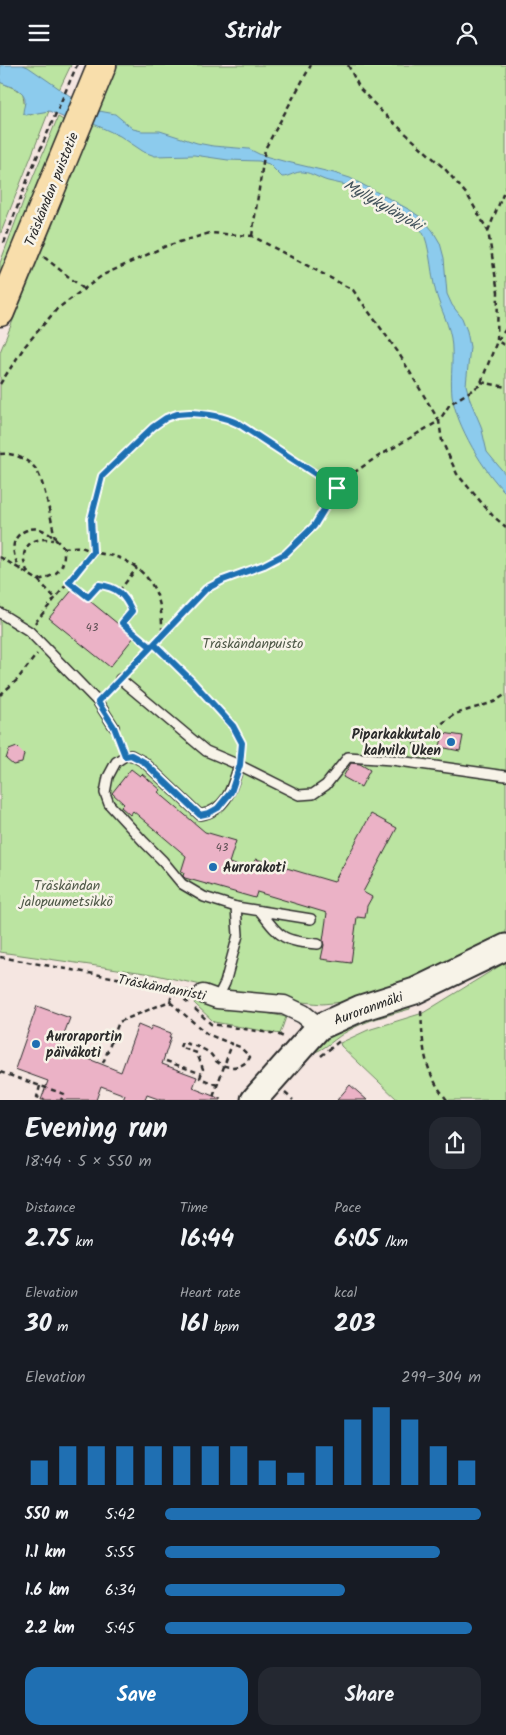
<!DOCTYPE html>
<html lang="en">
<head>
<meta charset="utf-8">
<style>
  :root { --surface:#171b24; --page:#242831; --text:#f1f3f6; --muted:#9ea1a6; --accent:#1f6fb2 }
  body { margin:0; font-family:Kalam,sans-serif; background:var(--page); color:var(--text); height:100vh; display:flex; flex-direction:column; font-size:19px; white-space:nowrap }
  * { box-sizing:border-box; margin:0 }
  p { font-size:16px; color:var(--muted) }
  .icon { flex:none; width:28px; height:28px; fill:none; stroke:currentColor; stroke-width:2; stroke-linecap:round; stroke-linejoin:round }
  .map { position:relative; height:1035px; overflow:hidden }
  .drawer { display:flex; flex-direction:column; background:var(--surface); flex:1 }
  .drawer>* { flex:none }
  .pin { position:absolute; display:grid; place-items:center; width:42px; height:42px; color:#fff; margin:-21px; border-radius:10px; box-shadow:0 2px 8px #0006 }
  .round { display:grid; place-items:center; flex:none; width:52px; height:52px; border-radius:15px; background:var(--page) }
  .summary { display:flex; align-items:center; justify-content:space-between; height:85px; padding:0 25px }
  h1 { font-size:28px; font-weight:600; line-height:38px }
  .metrics { display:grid; grid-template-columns:repeat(3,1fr); gap:8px; height:85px; padding:5px 25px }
  .metrics div { display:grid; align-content:center }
  .metrics b { font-size:25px; font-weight:600 }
  .metrics small { font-size:14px; font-weight:400 }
  .metrics p { font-size:14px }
  .chart { height:140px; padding:10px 25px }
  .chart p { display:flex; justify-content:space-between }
  .chart svg { width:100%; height:90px; margin-top:5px; stroke:var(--accent); stroke-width:6 }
  .button { display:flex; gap:10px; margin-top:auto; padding:10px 25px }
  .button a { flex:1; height:58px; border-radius:15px; background:var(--accent); color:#fff; font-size:20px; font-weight:600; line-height:58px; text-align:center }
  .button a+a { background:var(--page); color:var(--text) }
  ul { padding:0 25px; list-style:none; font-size:16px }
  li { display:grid; grid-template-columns:80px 60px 1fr; align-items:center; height:38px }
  li i { height:12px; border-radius:6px; background:var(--accent) }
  header { display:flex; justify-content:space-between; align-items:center; height:65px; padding:0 25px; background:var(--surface); font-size:22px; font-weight:600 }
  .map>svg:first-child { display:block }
  .green { fill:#bbe4a1; stroke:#738866 }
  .water { fill:#8ccbed; stroke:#658b9f }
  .building { fill:#ebb2c6; stroke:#2b2b2b }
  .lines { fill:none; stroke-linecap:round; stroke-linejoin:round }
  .service-casing { stroke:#2b2b2b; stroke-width:12 }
  .minor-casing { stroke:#2b2b2b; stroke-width:21 }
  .secondary-casing { stroke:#2b2b2b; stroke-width:29 }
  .primary-casing { stroke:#2b2b2b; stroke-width:31 }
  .path { stroke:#2b2b2b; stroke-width:2.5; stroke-dasharray:5 4; stroke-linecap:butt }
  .service { stroke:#f7f3e8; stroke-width:9 }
  .minor { stroke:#f7f3e8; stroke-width:18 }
  .secondary { stroke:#f7f3e8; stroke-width:25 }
  .primary { stroke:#f8deab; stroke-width:28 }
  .route-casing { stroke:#fff; stroke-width:10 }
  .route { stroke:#1f6fb2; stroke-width:6 }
  .poi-dot { fill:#1f6fb2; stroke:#f7f3e8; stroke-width:2 }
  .labels { text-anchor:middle; stroke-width:5; stroke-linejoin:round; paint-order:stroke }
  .number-label { font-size:11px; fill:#5b4d52 }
  .street-label { font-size:14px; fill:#2b2b2b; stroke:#f7f3e8 }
  .park-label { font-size:14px; fill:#4f5948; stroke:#f7f3e8 }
  .poi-label { font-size:14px; font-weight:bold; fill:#2b2b2b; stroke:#f7f3e8; text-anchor:start }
  .water-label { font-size:15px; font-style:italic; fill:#43535c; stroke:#f7f3e8 }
</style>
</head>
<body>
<header><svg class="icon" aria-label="menu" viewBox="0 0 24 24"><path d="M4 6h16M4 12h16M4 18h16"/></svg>Stridr<svg class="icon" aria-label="person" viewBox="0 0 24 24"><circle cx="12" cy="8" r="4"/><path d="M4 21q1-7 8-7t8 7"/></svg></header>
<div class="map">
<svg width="506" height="1035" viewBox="0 0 506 1035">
  <rect width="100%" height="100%" fill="#f5e6e1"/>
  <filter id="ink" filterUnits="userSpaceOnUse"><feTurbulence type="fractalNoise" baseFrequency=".02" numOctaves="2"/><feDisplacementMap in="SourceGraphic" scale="10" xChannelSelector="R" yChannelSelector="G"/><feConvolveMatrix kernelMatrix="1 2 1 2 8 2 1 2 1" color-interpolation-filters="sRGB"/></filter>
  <g filter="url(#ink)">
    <g class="green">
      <polygon points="23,0 71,0 59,25"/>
      <polygon points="118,0 506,0 506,868 489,875 417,914 344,937 322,939 282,935 228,926 152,909 0,887 0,287 55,154 88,69"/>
      <polygon points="0,17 20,26 23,29 24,38 30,50 39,47 49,46 0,170"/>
      <polygon points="58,52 65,56 0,220 0,198 26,129"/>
      <polygon points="506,897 506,1035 398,1035 341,981 340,978 368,965 423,948"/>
      <polygon points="196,934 286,952 280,969 214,957 194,938"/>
      <path d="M410,939V944C389,950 366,955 348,966C336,972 325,985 312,988L336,961Z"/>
    </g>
    <path class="water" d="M0,0H23L28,2L89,44L115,49L133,64L142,66H160L197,78L213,81L249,84L261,90L283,96L334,108L350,113L388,133L410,145L423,154L433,166L440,178L444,193L447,229L452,240L462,253L467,266L470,282L466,320L470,335L481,361L487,387L506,410V428C484,407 456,360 452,330C450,311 454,292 451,273C448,255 437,238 434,219C431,205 429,178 423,168C415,153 370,128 354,122C346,120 337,118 328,116C320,114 312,108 303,107C296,106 289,112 282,112L269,99L259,96L228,95L194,90L155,91L144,87L120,71L96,60L67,54L49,46L26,50L23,48C23,44 25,40 25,36C25,23 9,22 0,17Z"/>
    <g class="building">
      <polygon points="74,523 134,572 110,602 49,553"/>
      <polygon points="443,668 463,671 460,686 440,682"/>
      <polygon points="17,682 24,689 22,698 13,700 6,694 9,685"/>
      <polygon points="351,698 360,699 370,705 361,722 343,712"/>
      <polygon points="131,704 140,711 142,709 161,725 158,727 205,767 236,776 229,798 253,805 256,794 334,817 371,749 397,763 363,827 372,832 367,841 365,853 357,852 351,898 321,894 324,880 323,876 327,848 257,827 255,833 185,813 183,811 184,808 181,807 186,791 133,746 130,750 121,742 124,739 112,728"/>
      <polygon points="37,941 70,953 59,982 121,1007 138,960 150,965 152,961 171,968 169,972 171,972 162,999 197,1012 193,1023 221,1034 221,1035 161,1035 147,1030 145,1035 123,1035 125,1030 101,1021 96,1035 41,1035 48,1016 15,1004"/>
      <polygon points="350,1020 367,1035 337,1035"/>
    </g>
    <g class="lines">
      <defs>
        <g id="service">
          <polyline points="0,548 29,566 98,637 114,662"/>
          <polyline points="120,614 206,686 239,700 299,730 313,729 326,720 348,692 392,695 506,711"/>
          <path d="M236,842L204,832L182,819L163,796L144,777L109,739L105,728L108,712L116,697L125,691L131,690L144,697L200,750C227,745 232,723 239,700"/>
          <path d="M260,846C281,873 282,876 318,879"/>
          <polyline points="217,934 225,918 238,870 236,842 311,854"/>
        </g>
        <polyline id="minor" points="203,929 217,934 284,940 303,949 319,962"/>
        <polyline id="secondary" points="254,1035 319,962 361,943 415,926 506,882"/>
        <polyline id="primary" points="0,247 102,0"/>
      </defs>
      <use href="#service" class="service-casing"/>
      <use href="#minor" class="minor-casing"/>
      <use href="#secondary" class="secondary-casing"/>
      <use href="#primary" class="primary-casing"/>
      <g class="path">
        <polyline points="348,0 360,24 383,48 445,104 468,131 488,166 498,227 497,276 480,320 450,339 439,356 442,376 457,409 493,451 506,462"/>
        <polyline points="488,166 506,122"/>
        <polyline points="252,171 265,84 311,0"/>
        <polyline points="4,178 30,108 77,0"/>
        <polyline points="44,192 84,224"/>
        <polyline points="506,264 497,276 506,281"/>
        <polyline points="481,317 506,322"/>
        <polyline points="0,319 25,281 57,244 103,210 166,181 210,168 252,171 353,225 398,287 439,356 374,394 352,409 337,423 314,461 285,489 264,500 223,515 206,524 127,607"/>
        <path d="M0,389C12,387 27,394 35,403C44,414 52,458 55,474"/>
        <path d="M64,483C68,483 75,481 79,482C84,482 89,486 94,487C104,490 114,490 124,495C156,511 163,538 162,570"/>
        <path d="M0,492L38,515C58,510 65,505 64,483C58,477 50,468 42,465C37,463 32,463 27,465C8,472 12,491 21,505"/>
        <path d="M28,508C17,486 29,470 53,475"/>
        <polyline points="38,515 56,534"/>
        <path d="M69,517L88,532L99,520C117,522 124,529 132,546L122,558L151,583"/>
        <polyline points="119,526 137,503"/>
        <polyline points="35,558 93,487 91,454 101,411 153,362 165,353 177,349 190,348 207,349 225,352 239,359 337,423"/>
        <polyline points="154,579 193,616 233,661 242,678 241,689"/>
        <polyline points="0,630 17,615 37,589"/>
        <polyline points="406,685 455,649 494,637 506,629"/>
        <polyline points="0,892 189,926"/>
        <polyline points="170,937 171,933 180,925 185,935 189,938"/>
        <polyline points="195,944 211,959 277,969 284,972"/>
        <path d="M421,946C423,983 423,1005 447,1035"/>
        <polyline points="321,991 342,974"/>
        <polyline points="166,996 202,1009"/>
        <polyline points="103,998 119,957 165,938 170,937 207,969 232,979 212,1035"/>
        <polyline points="0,1007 64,1029 61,1035"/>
        <path d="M217,1020L200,1013L203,1004L197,988L180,982L182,977C190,980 201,982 208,987C212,989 213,993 216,996C226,1005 244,1004 250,992L240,982L232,979"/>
        <polyline points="40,1021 37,1032 45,1035"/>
        <polyline points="285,1028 293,1035"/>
      </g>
      <use href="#service" class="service"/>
      <use href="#minor" class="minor"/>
      <use href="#secondary" class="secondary"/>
      <use href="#primary" class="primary"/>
    </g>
  </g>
  <g class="lines" filter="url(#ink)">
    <defs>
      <path id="route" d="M190,348C208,349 223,351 239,359L337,423L314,461L285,489L264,500L223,515L206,524L154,579L192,616L233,661L242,678L240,700L231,727L218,743L209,748L200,750L144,697L131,690L125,691L114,662L98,637L151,582L122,558L132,546C124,529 117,522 99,520L88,532L69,517L93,487L91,454L102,411L153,362L166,353L177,349Z"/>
    </defs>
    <use href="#route" class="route-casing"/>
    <use href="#route" class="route"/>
  </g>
  <g class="poi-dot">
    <circle cx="451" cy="677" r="5"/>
    <circle cx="213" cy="802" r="5"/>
    <circle cx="36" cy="979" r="5"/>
  </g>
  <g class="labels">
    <g class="number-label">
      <text x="92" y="566">43</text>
      <text x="222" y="786">43</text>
    </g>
    <g class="street-label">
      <text transform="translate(51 124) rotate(-68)" y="5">Träskändan puistotie</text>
      <text transform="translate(162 922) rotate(11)" y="5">Träskändanristi</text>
      <text transform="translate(368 943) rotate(-20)" y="5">Auroranmäki</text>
    </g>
    <g class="park-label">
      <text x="253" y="583">Träskändanpuisto</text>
      <text x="67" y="825">Träskändan<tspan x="67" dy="16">jalopuumetsikkö</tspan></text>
    </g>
    <g class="poi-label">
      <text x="441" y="674" text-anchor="end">Piparkakkutalo<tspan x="441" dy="16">kahvila Uken</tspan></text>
      <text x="223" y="807">Aurorakoti</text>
      <text x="46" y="976">Auroraportin<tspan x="46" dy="16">päiväkoti</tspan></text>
    </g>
    <g class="water-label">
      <text transform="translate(383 140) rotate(30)" y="5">Myllykylänjoki</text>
    </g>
  </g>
</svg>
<div class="pin" style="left:337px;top:423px;background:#1e9e55"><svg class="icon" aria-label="arrive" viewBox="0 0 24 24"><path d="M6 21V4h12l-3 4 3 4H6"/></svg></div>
</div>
<section class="drawer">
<div class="summary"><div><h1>Evening run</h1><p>18:44 · 5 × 550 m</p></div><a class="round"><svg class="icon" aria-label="share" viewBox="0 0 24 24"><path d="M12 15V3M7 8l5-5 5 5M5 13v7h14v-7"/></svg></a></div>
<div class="metrics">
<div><p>Distance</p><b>2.75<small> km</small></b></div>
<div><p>Time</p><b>16:44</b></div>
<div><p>Pace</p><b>6:05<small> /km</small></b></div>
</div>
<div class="metrics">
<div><p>Elevation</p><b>30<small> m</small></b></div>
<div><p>Heart rate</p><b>161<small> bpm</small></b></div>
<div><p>kcal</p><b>203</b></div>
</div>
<div class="chart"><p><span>Elevation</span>299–304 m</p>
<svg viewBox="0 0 160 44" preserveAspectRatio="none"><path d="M5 44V32M15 44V25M25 44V25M35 44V25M45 44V25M55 44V25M65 44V25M75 44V25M85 44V32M95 44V38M105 44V25M115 44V12M125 44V6M135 44V12M145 44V25M155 44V32"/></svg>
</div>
<ul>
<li><b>550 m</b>5:42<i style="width:100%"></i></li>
<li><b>1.1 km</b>5:55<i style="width:87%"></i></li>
<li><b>1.6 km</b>6:34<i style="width:57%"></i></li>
<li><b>2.2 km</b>5:45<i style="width:97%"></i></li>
</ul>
<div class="button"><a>Save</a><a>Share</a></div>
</section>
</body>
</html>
